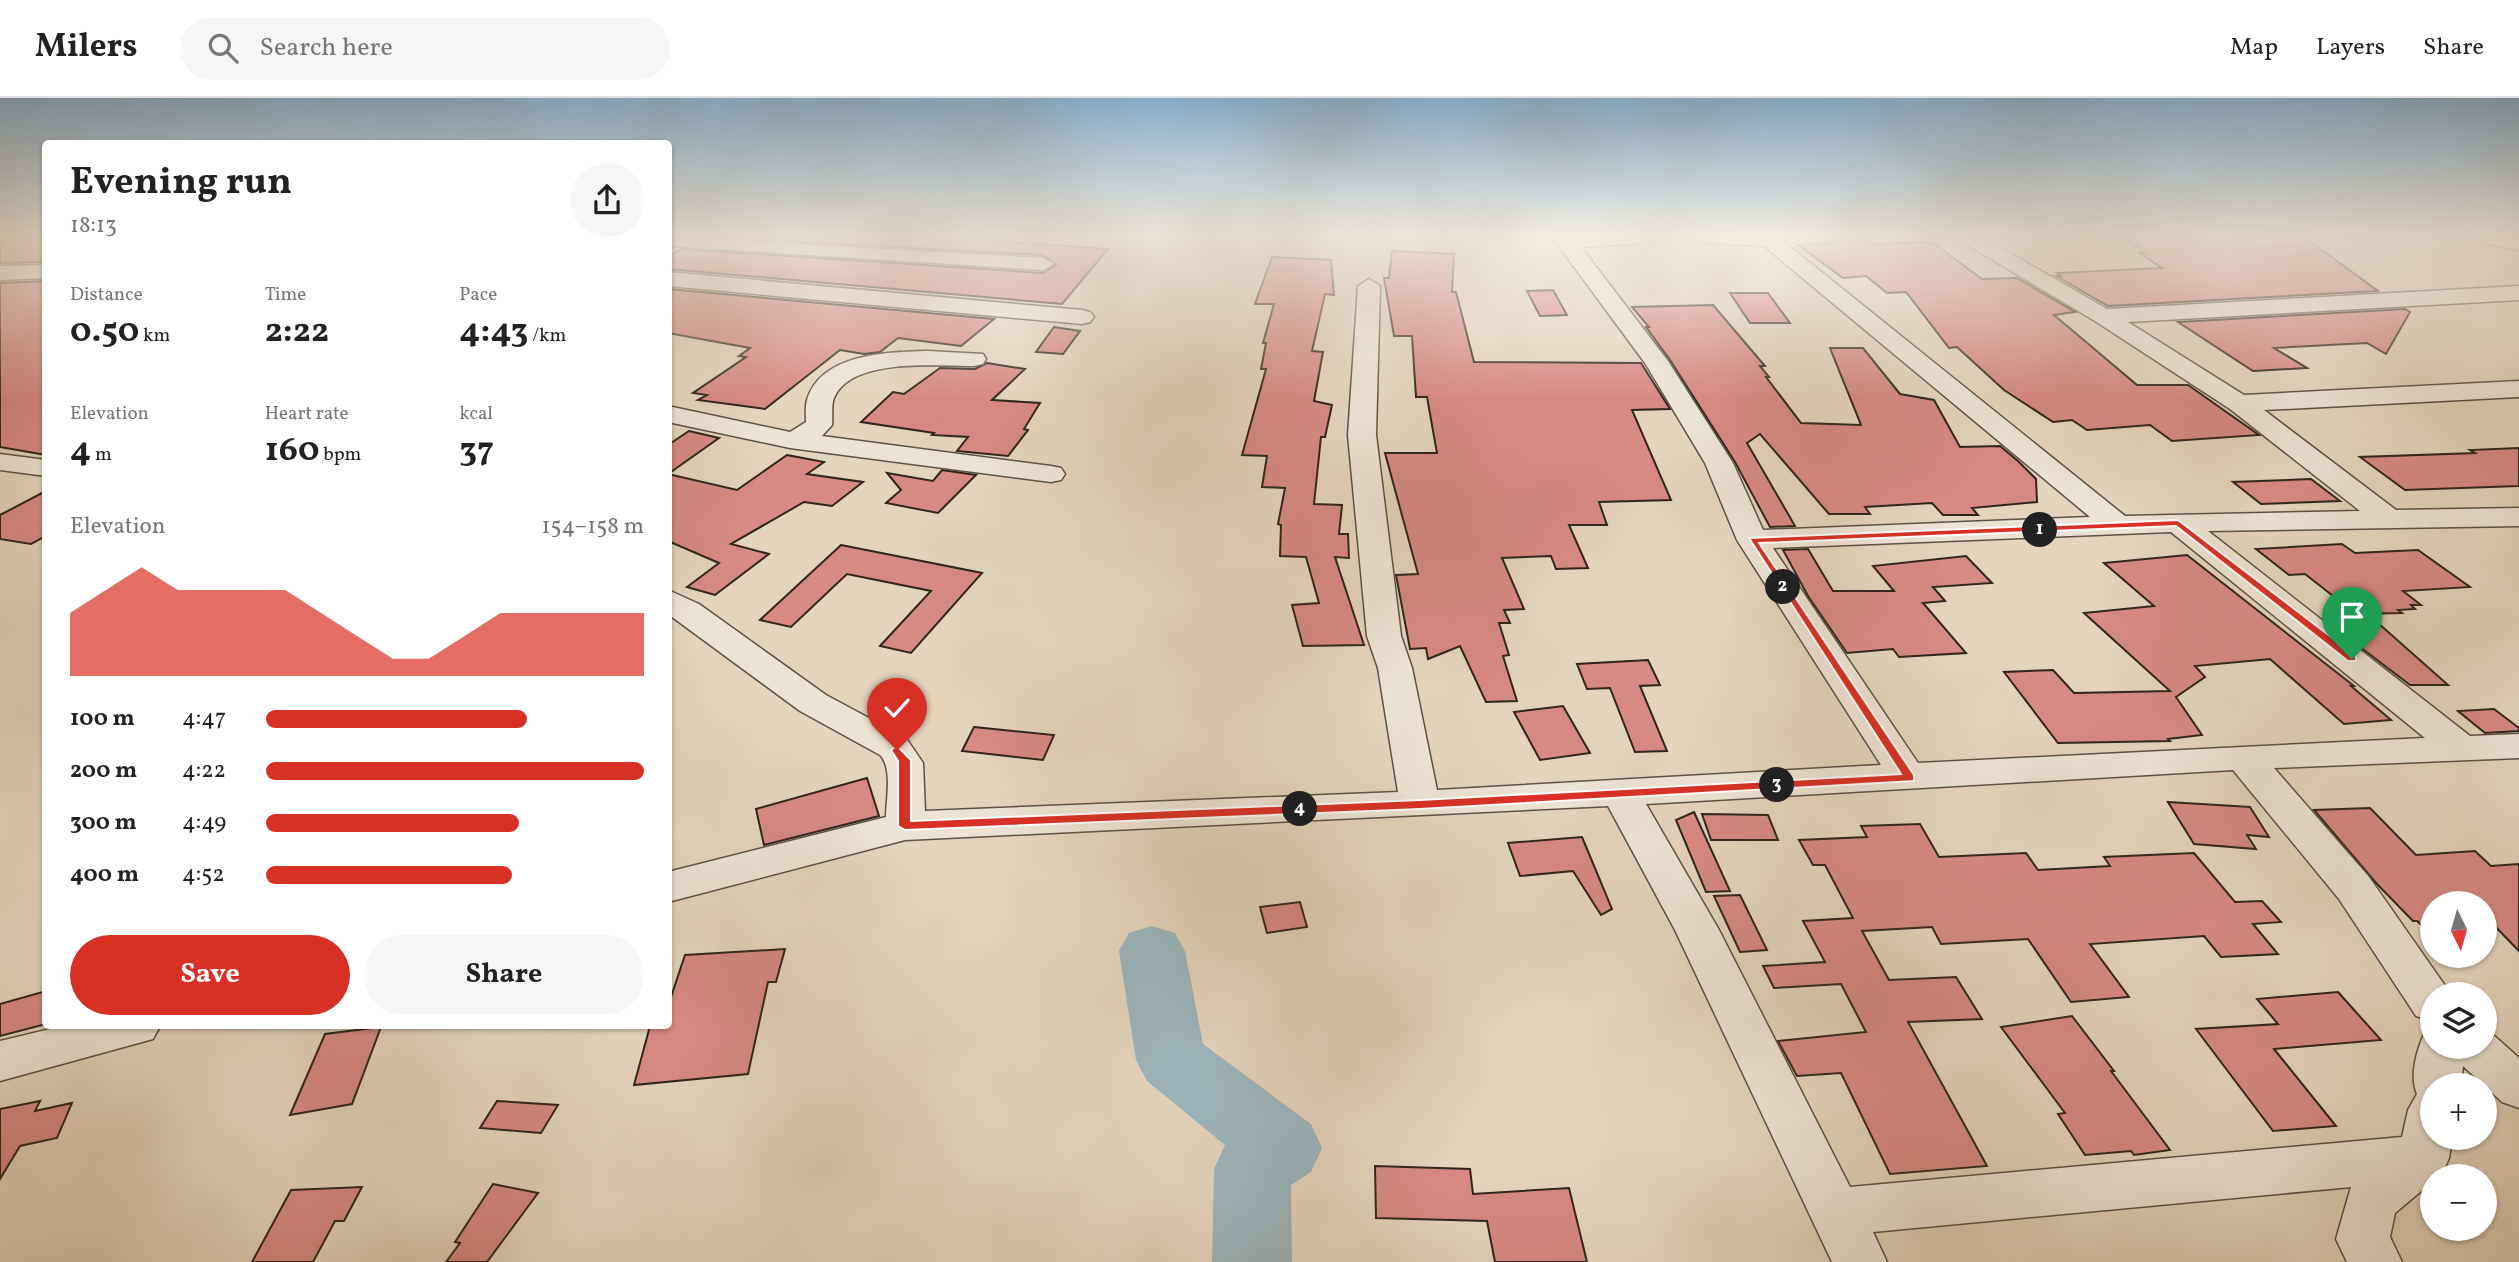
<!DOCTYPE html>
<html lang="en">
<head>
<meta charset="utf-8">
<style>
  :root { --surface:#fff; --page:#f6f6f6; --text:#222; --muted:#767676; --line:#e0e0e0; --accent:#d93025 }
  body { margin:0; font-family:Vollkorn,serif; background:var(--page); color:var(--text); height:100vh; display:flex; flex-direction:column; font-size:26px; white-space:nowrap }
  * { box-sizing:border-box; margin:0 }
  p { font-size:23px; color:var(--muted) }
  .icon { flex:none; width:38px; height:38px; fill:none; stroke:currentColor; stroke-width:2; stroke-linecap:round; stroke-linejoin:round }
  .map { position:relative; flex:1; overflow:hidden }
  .side { position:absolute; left:42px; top:42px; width:630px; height:889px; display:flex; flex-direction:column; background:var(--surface); border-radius:7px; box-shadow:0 2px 5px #0004 }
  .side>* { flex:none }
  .needle { width:46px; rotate:175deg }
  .fabs { position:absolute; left:2420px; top:793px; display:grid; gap:14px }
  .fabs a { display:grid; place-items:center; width:77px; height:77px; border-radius:50%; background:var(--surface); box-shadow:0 2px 5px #0004; font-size:35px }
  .pin { position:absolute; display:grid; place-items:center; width:60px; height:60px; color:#fff; margin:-72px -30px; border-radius:50% 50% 50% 0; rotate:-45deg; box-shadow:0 0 7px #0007 }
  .pin .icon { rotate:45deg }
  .km { position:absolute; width:35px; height:35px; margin:-18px; border-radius:50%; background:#222; color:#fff; font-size:19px; line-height:35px; text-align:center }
  .round { display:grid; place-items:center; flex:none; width:74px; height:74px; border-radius:37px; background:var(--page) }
  .overview { display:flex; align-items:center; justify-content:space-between; height:119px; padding:0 28px }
  h1 { font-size:38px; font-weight:700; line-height:52px }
  .metrics { display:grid; grid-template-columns:repeat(3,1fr); gap:10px; height:119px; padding:7px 28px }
  .metrics div { display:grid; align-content:center }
  .metrics b { font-size:35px; font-weight:700 }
  .metrics small { font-size:19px; font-weight:400 }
  .metrics p { font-size:19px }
  .chart { height:196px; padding:14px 28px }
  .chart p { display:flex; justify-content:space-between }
  .chart svg { width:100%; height:126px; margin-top:7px; fill:var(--accent); opacity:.7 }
  .action { display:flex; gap:14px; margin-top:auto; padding:14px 28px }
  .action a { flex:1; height:80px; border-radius:42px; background:var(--accent); color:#fff; font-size:28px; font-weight:700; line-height:80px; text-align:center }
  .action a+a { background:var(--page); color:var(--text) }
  ul { padding:0 28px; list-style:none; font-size:23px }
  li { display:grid; grid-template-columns:112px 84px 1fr; align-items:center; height:52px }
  li i { height:18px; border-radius:9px; background:var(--accent) }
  header { display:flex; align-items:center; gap:42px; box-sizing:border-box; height:98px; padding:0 35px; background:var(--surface); border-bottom:2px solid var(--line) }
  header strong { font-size:33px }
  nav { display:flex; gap:38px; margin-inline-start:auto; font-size:24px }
  .search { width:490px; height:63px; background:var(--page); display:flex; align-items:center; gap:18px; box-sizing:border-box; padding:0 24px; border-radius:38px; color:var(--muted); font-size:26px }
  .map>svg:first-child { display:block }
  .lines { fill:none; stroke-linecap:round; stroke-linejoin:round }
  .river { fill:#9bb5bc; fill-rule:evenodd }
  .building { fill:#d78983; stroke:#2f251c; stroke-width:2 }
  .minor-casing { stroke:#5c5144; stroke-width:3 }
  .minor { fill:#ede3d3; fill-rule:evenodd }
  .route { fill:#d93025; stroke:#fff; stroke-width:2 }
</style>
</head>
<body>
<header>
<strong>Milers</strong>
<div class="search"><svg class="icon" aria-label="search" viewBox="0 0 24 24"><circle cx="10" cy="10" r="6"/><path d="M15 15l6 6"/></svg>Search here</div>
<nav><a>Map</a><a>Layers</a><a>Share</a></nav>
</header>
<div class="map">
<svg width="2519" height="1164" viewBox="0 0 2519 1164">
  <rect width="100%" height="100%" fill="#e4d4bc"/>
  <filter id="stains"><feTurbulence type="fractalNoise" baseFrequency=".00286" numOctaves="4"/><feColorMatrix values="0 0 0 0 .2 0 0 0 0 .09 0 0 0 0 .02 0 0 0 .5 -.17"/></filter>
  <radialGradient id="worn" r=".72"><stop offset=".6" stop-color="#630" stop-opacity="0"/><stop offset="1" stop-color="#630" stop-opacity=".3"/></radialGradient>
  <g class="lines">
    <polygon class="river" points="1152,828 1175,835 1185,853 1203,946 1311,1026 1322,1050 1311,1074 1291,1087 1292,1164 1212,1164 1214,1071 1225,1047 1147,983 1136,962 1119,853 1129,835"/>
  </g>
  <g class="building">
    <polygon points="46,139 46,164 0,165 0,141"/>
    <polygon points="792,139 1012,139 1008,144 1108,151 1062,206 668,171 668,160 681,151 1043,175 1056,167 1043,157 787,143"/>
    <polygon points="1826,139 1862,139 1871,146 1932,144 1982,181 2017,180 2075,214 2054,217 2137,287 2188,287 2259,337 2172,343 2150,327 2087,332 2072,322 2053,324 2004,292 1957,249 1949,250 1906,194 1887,195 1866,178 1843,180 1798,147 1833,145"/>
    <polygon points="2155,139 2304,139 2378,193 2108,208 2056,178 2061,178 2057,175 2162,170 2139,155 2144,155 2126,141 2158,140"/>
    <polygon points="1392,153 1454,156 1452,194 1456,194 1474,264 1641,265 1670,311 1632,312 1671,402 1599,404 1607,427 1569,427 1588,470 1556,471 1551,458 1502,460 1524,511 1504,512 1510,525 1499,525 1509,557 1503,558 1517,603 1486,604 1460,548 1428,561 1426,550 1410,551 1396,477 1418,476 1385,355 1437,355 1427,299 1416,299 1412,238 1394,238 1384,180 1389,180"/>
    <polygon points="1272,159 1331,162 1334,197 1325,196 1312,253 1323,254 1314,303 1332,307 1325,339 1321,339 1314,406 1342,407 1339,436 1348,436 1349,460 1335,459 1364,547 1303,548 1292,507 1319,505 1306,459 1280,458 1281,427 1278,426 1285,390 1262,389 1267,358 1242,357 1266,271 1261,271 1266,245 1263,245 1274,206 1255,206"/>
    <polygon points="46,183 46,357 0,349 0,185"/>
    <polygon points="668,191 994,221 961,248 898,240 880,254 864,256 840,252 765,311 698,302 707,297 693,295 746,259 739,258 750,250 668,235"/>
    <polygon points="1553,192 1567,217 1540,218 1527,193"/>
    <polygon points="1730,195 1768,195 1790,225 1750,225"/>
    <polygon points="1713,207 1765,268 1760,268 1769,279 1766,279 1801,325 1861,327 1830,250 1863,250 1900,296 1934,302 1960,349 2000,348 2018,363 2036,381 2037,404 1972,410 1978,417 1943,417 1932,405 1865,409 1870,416 1829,416 1760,336 1747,345 1795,428 1770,429 1735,364 1670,262 1646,229 1649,229 1632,209"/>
    <polygon points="2405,211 2410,214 2386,256 2367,245 2274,250 2307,270 2253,273 2178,224"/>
    <polygon points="1054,229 1080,233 1063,256 1036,254"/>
    <polygon points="987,265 1025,271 992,302 1040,305 1024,331 1028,332 1008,358 957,353 968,339 932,337 934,335 861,324 893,294 904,296 940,270 975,271"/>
    <polygon points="689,333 719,340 668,376 668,347"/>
    <polygon points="2519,350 2519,388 2405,392 2360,359 2475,355 2470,352"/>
    <polygon points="787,357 824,364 807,376 863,384 832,408 804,404 731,446 769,456 715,497 687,489 719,465 668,443 668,376 737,392"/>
    <polygon points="942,372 976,377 938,415 886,405 901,392 887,375 933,383"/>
    <polygon points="2311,381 2340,403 2261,406 2233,384"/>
    <polygon points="46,393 46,438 31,446 0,441 0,417"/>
    <polygon points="2342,446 2355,455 2418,452 2470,489 2403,493 2421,507 2411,507 2415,511 2398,512 2402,515 2356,516 2305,476 2289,477 2256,451"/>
    <polygon points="841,447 982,475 911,555 880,548 931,493 847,476 791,529 760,522"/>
    <polygon points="1808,451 1833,493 1894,493 1873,468 1966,458 1992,485 1933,489 1945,503 1923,505 1966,555 1899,559 1893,551 1847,555 1808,498 1783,452"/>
    <polygon points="2187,457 2354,588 2351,588 2391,622 2344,626 2270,561 2195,568 2205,579 2176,599 2202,637 2168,641 2170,643 2058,645 2004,574 2053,572 2074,595 2170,593 2084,515 2154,508 2104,465"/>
    <polygon points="2334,524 2378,525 2448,587 2410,587 2351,542"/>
    <polygon points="1648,562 1660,587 1640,588 1667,653 1635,654 1610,590 1587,591 1577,566"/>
    <polygon points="1563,608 1590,655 1540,662 1514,614"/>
    <polygon points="2494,611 2519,630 2519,633 2485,635 2458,613"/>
    <polygon points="974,629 1054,637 1043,662 962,653"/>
    <polygon points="867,680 879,718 764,747 756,711"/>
    <polygon points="2168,704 2250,709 2269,739 2247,737 2256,751 2194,746"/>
    <polygon points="2370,710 2416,757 2475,753 2491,768 2519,766 2519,853 2485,818 2485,805 2432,805 2432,837 2417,823 2413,823 2376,785 2314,712"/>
    <polygon points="1694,714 1730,793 1706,794 1676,722"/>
    <polygon points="1702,716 1768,717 1778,742 1711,742"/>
    <polygon points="1920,726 1939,759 2026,755 2038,772 2110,768 2104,759 2194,755 2235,804 2262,803 2281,824 2253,826 2278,856 2221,859 2204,838 2090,846 2129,899 2071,904 2028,841 1941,846 1932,829 1862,833 1889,882 1956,879 1982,921 1908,924 1987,1068 1890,1076 1841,975 1797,978 1778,943 1866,934 1841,886 1774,890 1763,868 1825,864 1803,823 1853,820 1825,767 1813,767 1799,742 1867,739 1861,728"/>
    <polygon points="1582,739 1612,811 1601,817 1573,773 1520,778 1508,745"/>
    <polygon points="1740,797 1767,852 1740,854 1714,798"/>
    <polygon points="1300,804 1307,829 1267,835 1260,809"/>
    <polygon points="785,851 776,884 768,884 748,976 634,987 650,928 668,928 668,908 685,857"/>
    <polygon points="46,893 46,926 0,938 0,906"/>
    <polygon points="2338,894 2381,942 2274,951 2336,1028 2273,1033 2196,931 2278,926 2257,901"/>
    <polygon points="2072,918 2114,973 2111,973 2170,1052 2134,1057 2131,1053 2085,1057 2058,1016 2065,1015 2001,929"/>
    <polygon points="381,929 352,1006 290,1017 325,936"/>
    <polygon points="40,1003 35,1013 72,1005 57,1040 20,1048 0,1081 0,1011"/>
    <polygon points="497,1003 558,1007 541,1035 480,1030"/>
    <polygon points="1375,1068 1470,1071 1473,1096 1569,1090 1587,1164 1495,1164 1487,1123 1376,1120"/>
    <polygon points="493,1086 538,1095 487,1164 446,1164 460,1145 455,1144"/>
    <polygon points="362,1089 344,1123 335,1123 313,1164 252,1164 291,1092"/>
  </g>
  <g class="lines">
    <defs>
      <g id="minor">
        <polygon points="668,139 1043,160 1054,166 1043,172 668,148"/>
        <path d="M1552,139H1659L1656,143L1649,145L1581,149L1668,263L1733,365L1763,432L2090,419L1764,148L1709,145L1702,143L1699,139H1778L2125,418L2360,413L2230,311L2095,223L1961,143L1958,139H1982L2107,211L2519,188V202L2128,224L2244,297L2519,283V299L2264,312L2396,412L2519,410V428L2208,433L2470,638L2519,636V660L2274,670L2369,779L2448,892L2450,896H2432V923L2416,918L2339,801L2233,672L1646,706L1719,832L1850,1089L2402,1039L2408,1012L2417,996C2409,978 2417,951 2425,934L2432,932V948H2485V933L2490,934L2519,960V1010L2502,1004L2463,968L2461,987H2432V1040H2452L2449,1060L2442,1076L2432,1078V1084L2395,1115L2390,1139L2402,1164H2347L2336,1141L2351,1089L1873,1134L1887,1164H1832L1675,832L1608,708L905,742L668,804V774L886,719C886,702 893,670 880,657L800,613L668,516V492L699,506L826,597L906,640L923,665L925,713L1398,694L1378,570L1367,538L1348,337L1358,188L1369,181L1380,188L1376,337L1401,538L1412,570L1437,692L1881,667L1737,442L1705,365L1645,265ZM2171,434L2425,640L1918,665L1773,450Z"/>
        <polygon points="2469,139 2519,140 2519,152 2472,143"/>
        <polygon points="46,167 46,180 0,182 0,168"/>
        <polygon points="668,174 1082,212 1090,214 1094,219 1090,224 1082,226 668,188"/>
        <path d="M928,253L983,256L986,261L983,266L974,268C938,268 851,259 834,300C831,307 833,319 832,327L822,338L1051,368L1061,370L1065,376L1061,382L1051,384L790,350L668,324V308L790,334L806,324C806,318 805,308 807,302C821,255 889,254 928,253Z"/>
        <polygon points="0,356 46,362 46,378 0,372"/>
        <polygon points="63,928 160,928 153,941 0,983 0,943"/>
      </g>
    </defs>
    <use href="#minor" class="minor-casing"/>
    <use href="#minor" class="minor"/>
  </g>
  <linearGradient id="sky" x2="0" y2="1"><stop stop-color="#89b4d6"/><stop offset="0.46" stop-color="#f3ece1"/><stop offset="1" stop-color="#f3ece1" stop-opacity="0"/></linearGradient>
  <rect width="2519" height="301" fill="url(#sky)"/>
  <polygon class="route" points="2178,422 2356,558 2356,563 2348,563 2176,428 1759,445 1914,677 1914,683 1420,711 905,732 898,728 898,663 891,652 897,648 911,662 911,723 1420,702 1901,676 1749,440"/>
  <rect width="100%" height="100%" filter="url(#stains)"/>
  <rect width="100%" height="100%" fill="url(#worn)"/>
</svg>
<div class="fabs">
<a><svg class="needle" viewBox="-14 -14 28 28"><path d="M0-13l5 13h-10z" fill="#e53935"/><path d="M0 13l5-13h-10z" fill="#767676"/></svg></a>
<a><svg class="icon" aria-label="layers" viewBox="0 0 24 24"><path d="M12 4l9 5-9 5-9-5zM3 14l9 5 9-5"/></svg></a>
<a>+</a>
<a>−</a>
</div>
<div class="pin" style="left:2352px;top:561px;background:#1e9e55"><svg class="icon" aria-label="arrive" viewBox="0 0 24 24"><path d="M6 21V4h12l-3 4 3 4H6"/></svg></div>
<div class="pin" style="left:897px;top:652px;background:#d93025"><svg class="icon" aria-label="check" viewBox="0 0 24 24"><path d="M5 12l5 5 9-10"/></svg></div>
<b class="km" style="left:2040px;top:432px">1</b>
<b class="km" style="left:1783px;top:489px">2</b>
<b class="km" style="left:1777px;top:687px">3</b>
<b class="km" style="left:1300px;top:711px">4</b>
<section class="side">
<div class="overview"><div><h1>Evening run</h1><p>18:13</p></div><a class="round"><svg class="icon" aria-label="share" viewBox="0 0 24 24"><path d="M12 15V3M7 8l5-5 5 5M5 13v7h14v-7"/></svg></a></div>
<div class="metrics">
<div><p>Distance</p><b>0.50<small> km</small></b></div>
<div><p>Time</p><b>2:22</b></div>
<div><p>Pace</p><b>4:43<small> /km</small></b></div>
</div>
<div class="metrics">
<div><p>Elevation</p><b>4<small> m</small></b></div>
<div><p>Heart rate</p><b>160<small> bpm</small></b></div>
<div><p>kcal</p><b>37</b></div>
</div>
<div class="chart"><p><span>Elevation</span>154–158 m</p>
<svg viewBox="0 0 160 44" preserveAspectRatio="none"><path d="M0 44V22L10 14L20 6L30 14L40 14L50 14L60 14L70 22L80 30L90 38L100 38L110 30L120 22L130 22L140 22L150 22L160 22V44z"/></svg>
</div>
<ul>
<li><b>100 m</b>4:47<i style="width:69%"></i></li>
<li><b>200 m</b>4:22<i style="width:100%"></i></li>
<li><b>300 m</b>4:49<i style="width:67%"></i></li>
<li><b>400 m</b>4:52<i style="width:65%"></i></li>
</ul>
<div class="action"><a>Save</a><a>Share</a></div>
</section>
</div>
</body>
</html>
